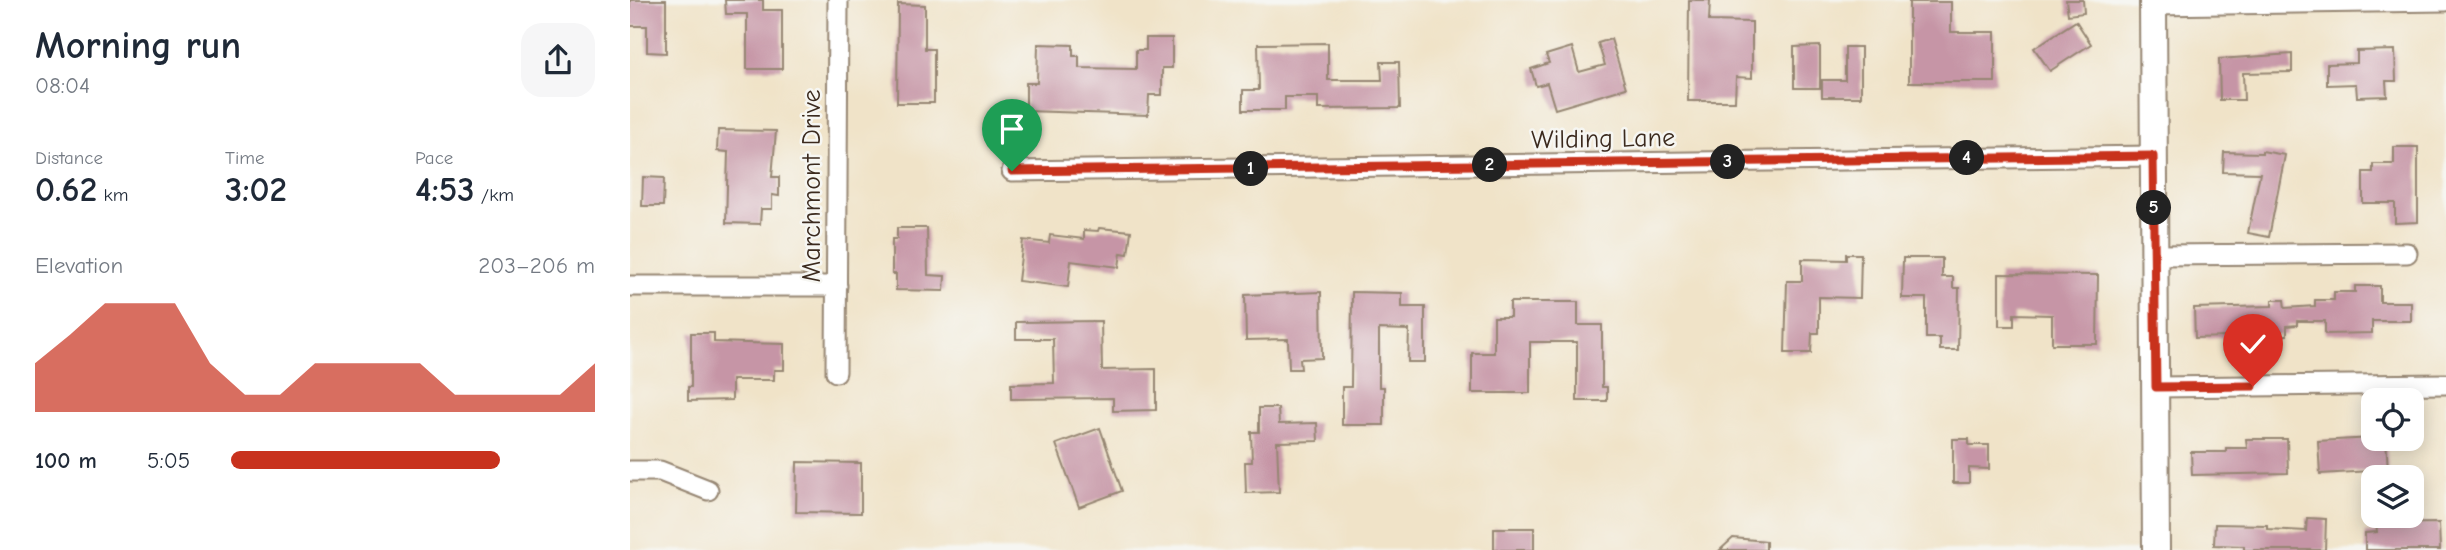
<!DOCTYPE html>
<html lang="en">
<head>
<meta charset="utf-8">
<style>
  :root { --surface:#fff; --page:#f6f6f7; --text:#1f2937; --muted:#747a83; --accent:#c8321e }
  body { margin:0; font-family:"Comic Neue",sans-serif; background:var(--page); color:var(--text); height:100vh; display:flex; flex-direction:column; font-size:26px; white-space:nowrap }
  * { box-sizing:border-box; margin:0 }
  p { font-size:23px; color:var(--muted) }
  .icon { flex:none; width:38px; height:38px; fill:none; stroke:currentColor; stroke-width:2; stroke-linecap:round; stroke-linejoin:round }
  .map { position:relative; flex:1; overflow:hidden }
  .panel { display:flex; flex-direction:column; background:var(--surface); width:630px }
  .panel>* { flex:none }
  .controls { position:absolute; left:1731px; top:388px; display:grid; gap:14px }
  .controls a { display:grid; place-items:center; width:63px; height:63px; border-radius:14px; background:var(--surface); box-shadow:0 4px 18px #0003; font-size:35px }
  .pin { position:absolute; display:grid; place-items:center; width:60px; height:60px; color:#fff; margin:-72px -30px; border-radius:50% 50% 50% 0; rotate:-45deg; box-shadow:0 0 7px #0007 }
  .pin .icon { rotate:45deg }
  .km { position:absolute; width:35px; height:35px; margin:-18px; border-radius:50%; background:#222; color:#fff; font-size:19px; line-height:35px; text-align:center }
  .round { display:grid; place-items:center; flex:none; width:74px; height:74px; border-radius:21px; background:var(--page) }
  .overview { display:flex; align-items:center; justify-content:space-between; height:119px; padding:0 35px }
  h1 { font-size:38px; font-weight:700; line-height:52px }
  .stats { display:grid; grid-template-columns:repeat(3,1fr); gap:10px; height:119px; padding:7px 35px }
  .stats div { display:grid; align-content:center }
  .stats b { font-size:35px; font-weight:700 }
  .stats small { font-size:19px; font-weight:400 }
  .stats p { font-size:19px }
  .chart { height:196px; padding:14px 35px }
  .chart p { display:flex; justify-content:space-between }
  .chart svg { width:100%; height:126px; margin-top:7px; fill:var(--accent); opacity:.7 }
  ul { padding:0 35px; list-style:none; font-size:23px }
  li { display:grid; grid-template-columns:112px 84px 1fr; align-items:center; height:52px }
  li i { height:18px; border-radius:9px; background:var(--accent) }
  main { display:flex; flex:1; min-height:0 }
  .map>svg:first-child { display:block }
  .building { fill:#c695a6 }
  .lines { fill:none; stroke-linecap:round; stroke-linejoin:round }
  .street-casing { stroke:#968673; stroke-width:23 }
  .secondary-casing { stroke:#968673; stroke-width:30 }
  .street { stroke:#fff; stroke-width:19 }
  .secondary { stroke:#fff; stroke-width:26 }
  .route-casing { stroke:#fff; stroke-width:14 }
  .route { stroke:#c8321e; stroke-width:9 }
  .labels { text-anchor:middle; stroke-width:5; stroke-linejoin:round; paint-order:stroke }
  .street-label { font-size:26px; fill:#3b2a1e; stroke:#f6f6f2 }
</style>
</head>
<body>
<main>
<section class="panel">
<div class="overview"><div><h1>Morning run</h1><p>08:04</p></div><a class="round"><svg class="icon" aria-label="share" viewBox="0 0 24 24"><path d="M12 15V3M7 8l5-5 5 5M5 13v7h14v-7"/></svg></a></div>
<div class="stats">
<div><p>Distance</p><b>0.62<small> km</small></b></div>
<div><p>Time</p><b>3:02</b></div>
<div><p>Pace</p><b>4:53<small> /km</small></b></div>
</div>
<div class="chart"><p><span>Elevation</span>203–206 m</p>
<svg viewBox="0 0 160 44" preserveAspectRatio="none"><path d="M0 44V27L10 17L20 6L30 6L40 6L50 27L60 38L70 38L80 27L90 27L100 27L110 27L120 38L130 38L140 38L150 38L160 27V44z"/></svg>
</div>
<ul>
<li><b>100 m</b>5:05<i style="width:74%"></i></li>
</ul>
</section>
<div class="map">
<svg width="1816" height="550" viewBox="0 0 1816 550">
  <rect width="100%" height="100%" fill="#f6f6f2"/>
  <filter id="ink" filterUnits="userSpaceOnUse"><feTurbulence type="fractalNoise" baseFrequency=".0143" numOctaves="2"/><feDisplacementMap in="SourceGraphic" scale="14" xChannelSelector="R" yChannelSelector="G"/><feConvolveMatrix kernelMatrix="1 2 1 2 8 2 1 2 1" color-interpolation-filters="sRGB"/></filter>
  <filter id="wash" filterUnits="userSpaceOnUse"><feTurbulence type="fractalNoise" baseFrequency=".00686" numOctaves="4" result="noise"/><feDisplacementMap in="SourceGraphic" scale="28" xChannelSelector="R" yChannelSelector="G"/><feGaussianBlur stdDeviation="1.57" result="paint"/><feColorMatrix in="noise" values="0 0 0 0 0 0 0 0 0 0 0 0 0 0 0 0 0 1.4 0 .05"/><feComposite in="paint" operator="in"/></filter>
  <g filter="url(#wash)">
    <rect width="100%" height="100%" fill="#f0e3c8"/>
    <g id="blocks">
      <g class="building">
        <polygon points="0,0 36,0 36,53 17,52 17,26 0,26"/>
        <polygon points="95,0 133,0 133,10 152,10 152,69 117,69 117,14 96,14"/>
        <polygon points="1059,0 1080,0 1079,21 1122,22 1122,78 1106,77 1105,101 1058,101"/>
        <polygon points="1436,0 1453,0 1454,13 1438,15"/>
        <polygon points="1279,2 1321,2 1321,32 1365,32 1365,82 1279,82"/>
        <polygon points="268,4 295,5 295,49 304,49 304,103 267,103"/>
        <polygon points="1446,21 1461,44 1420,71 1404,48"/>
        <polygon points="516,38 542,38 542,68 532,68 532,95 519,95 518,115 396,111 396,83 407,83 408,44 443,45 443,56 449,56 449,68 506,69 506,50 516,50"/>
        <polygon points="981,39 996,88 925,109 917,83 906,86 901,69 919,63 916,55 942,47 949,72 975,65 968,43"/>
        <polygon points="698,43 698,80 752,80 751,62 769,62 770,108 688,109 688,97 655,97 655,110 613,110 613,90 629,90 628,44"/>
        <polygon points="1190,46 1190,88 1164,88 1164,47"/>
        <polygon points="1215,47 1231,47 1231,97 1192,97 1192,80 1215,80"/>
        <polygon points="1765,50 1766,81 1756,81 1757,96 1727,97 1726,84 1697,85 1697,64 1727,63 1727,51"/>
        <polygon points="1662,54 1662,72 1613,73 1614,100 1590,100 1589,59"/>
        <polygon points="88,130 146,131 142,177 149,177 149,196 142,195 142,209 131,209 130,224 96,223 98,152 87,151"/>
        <polygon points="1764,147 1788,147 1788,222 1765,223 1765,203 1733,203 1733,172 1743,172 1743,164 1764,164"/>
        <polygon points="1632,151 1655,155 1639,237 1618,233 1630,173 1593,172 1594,152 1632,153"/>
        <polygon points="13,177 34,178 33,206 12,206"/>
        <polygon points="267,228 297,228 298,275 315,276 314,291 266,290 266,274 262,274 262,239 267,239"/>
        <polygon points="469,228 501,231 498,254 491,253 489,267 441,261 438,287 388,281 393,240 419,243 420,235 454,239 454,230 468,231"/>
        <polygon points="1216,254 1231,254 1230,298 1189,297 1189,333 1182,333 1181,353 1155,353 1157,281 1172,281 1172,259 1216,260"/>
        <polygon points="1273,258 1312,258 1312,277 1323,277 1323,288 1329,288 1328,350 1310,350 1310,338 1296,338 1296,298 1272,298"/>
        <polygon points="1369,274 1468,275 1467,344 1422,344 1422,315 1384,314 1384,326 1369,326"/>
        <polygon points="1725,286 1750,286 1750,302 1781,302 1781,321 1742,321 1742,333 1695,334 1695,321 1667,321 1667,325 1657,326 1657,335 1565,338 1564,308 1642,306 1642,300 1654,300 1655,308 1685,306 1685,300 1704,300 1704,292 1725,292"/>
        <polygon points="691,292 692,358 670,359 671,369 659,369 658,339 616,340 615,295"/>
        <polygon points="722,292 772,293 772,307 795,307 795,362 778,362 779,330 749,329 749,387 754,387 754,425 712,425 712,387 721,387"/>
        <polygon points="880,302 948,302 948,325 972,325 972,387 977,387 977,401 947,401 947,342 900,342 900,393 842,393 842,353 864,353 864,317 880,317"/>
        <polygon points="471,321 472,370 526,369 526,410 483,411 483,398 381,399 381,384 424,383 423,339 386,339 386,322"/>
        <polygon points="61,333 84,333 84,342 154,344 154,370 144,370 144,380 102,380 102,400 58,401 58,387 61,387"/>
        <polygon points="629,408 648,408 649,424 687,423 688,441 647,442 649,492 616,493 615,462 622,462 621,432 629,432"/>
        <polygon points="470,428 492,491 449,507 426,444"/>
        <polygon points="1743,438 1756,439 1758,470 1690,474 1688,441"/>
        <polygon points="1323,439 1339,439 1339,445 1359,445 1359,469 1339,468 1339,483 1323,483"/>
        <polygon points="1616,439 1657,439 1658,473 1562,475 1561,452 1596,452 1596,448 1617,448"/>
        <polygon points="167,462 231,463 231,513 166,512"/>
        <polygon points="1677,518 1696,519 1695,550 1614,550 1614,546 1584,545 1585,524 1637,525 1637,529 1676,531"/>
        <polygon points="1809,523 1810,550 1735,550 1735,533 1747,532 1746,524"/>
        <rect x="864" y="528" width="40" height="22"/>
        <polygon points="1103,538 1136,541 1136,550 1090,550"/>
      </g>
    </g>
  </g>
  <g filter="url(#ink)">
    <use href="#blocks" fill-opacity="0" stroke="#968673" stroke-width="2"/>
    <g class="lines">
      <defs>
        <g id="street">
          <polyline points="1523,5 1816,1"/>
          <polyline points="382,171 1523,156"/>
          <polyline points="1525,255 1777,253"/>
          <polyline points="0,286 207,286"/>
          <polyline points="206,372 208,0"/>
          <polyline points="1526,387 1816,384"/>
          <polyline points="0,471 30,471 78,490"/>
        </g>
        <polyline id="secondary" points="1523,0 1526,550"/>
      </defs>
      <use href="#street" class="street-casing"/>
      <use href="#secondary" class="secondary-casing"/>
      <use href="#street" class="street"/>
      <use href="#secondary" class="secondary"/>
    </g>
  </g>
  <g class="lines" filter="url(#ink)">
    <defs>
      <polyline id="route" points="382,171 1523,156 1526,387 1623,386"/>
    </defs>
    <use href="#route" class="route-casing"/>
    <use href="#route" class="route"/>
  </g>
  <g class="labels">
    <g class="street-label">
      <text transform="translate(973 138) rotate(-1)" y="9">Wilding Lane</text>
      <text transform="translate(181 186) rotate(-90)" y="9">Marchmont Drive</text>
    </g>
  </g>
</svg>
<div class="controls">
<a><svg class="icon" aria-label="locate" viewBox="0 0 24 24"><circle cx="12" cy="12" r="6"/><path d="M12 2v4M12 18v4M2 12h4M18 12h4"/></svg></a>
<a><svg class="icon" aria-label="layers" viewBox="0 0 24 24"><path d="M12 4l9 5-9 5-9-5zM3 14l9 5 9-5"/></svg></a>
</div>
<div class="pin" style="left:382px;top:171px;background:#1e9e55"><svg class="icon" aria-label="arrive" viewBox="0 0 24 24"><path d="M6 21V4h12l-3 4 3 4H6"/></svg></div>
<div class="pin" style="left:1623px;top:386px;background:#d93025"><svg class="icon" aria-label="check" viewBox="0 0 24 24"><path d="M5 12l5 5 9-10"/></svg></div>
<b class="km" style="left:621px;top:169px">1</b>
<b class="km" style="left:860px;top:165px">2</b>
<b class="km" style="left:1098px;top:162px">3</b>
<b class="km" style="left:1337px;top:158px">4</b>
<b class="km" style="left:1524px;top:208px">5</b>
</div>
</main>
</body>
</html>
